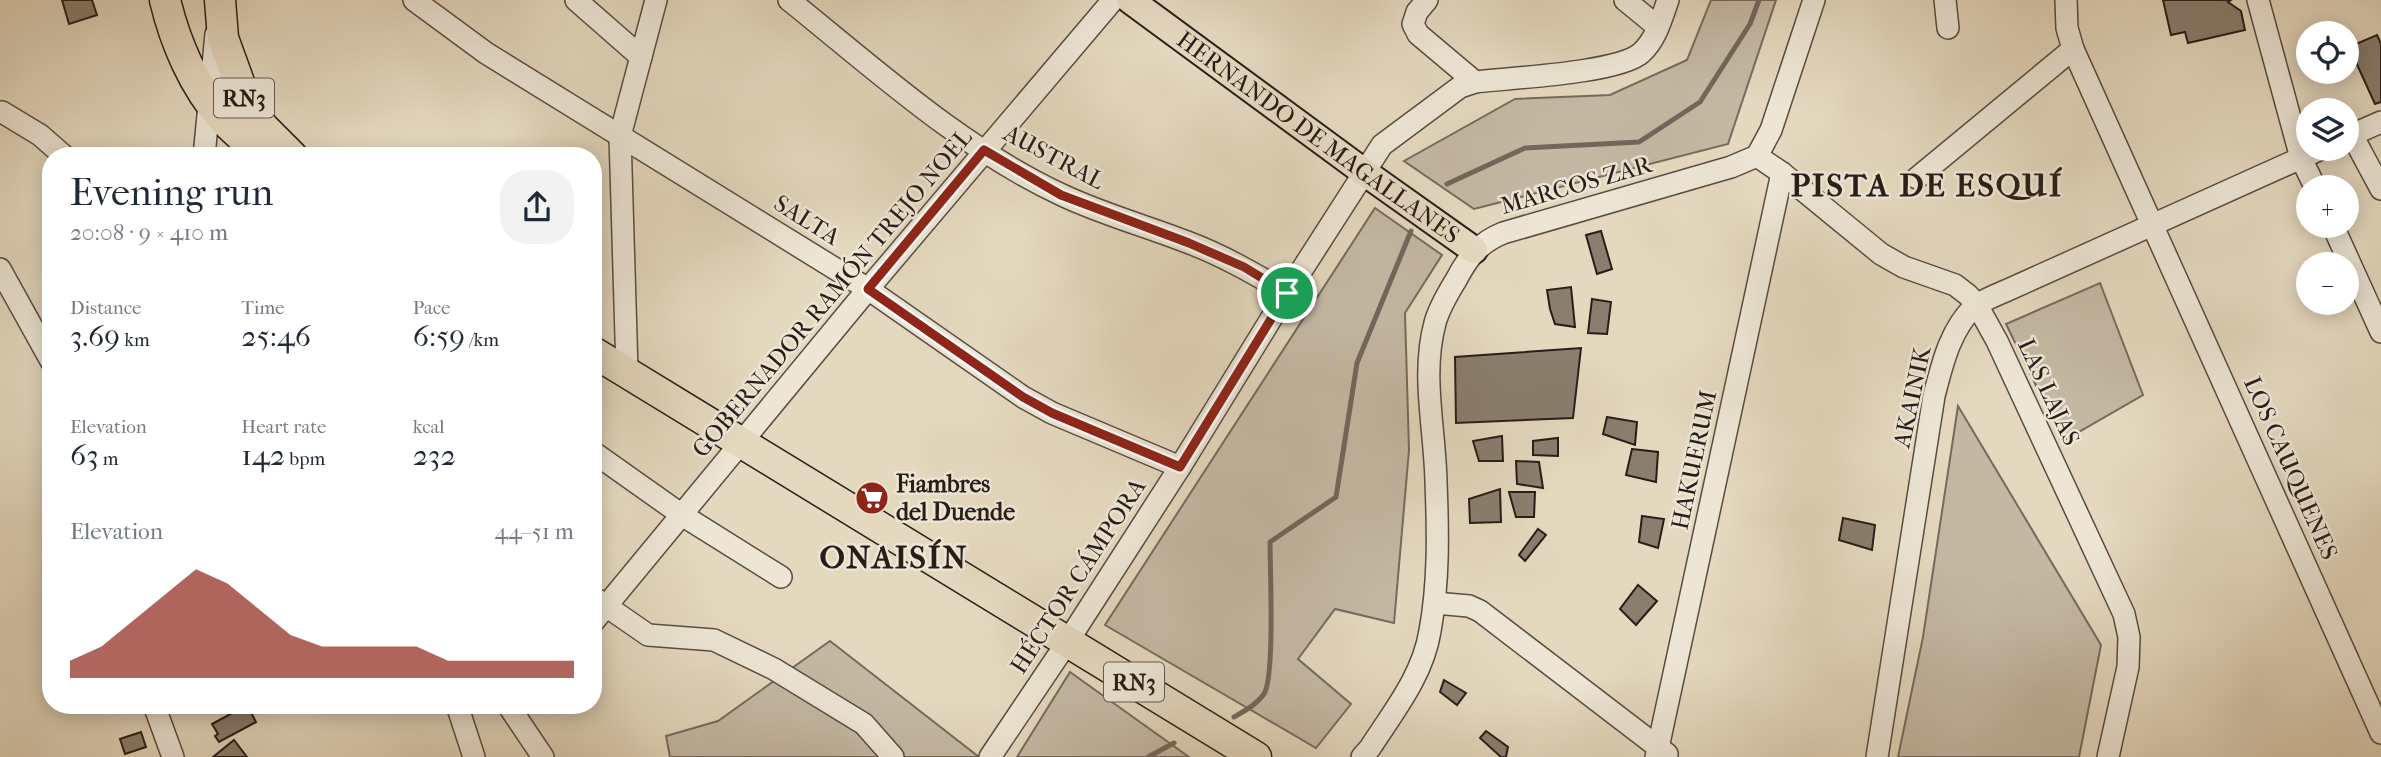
<!DOCTYPE html>
<html lang="en">
<head>
<meta charset="utf-8">
<style>
  :root { --surface:#fff; --page:#f2f2f3; --text:#1f2937; --muted:#747a83; --accent:#8f2418 }
  body { margin:0; font-family:"IM FELL French Canon",serif; background:var(--page); color:var(--text); height:100vh; display:flex; flex-direction:column; font-size:26px; white-space:nowrap }
  * { box-sizing:border-box; margin:0 }
  p { font-size:23px; color:var(--muted) }
  .icon { flex:none; width:38px; height:38px; fill:none; stroke:currentColor; stroke-width:2; stroke-linecap:round; stroke-linejoin:round }
  .map { position:relative; flex:1; overflow:hidden }
  .drawer { position:absolute; left:42px; top:147px; width:560px; height:567px; display:flex; flex-direction:column; background:var(--surface); border-radius:28px; box-shadow:0 4px 18px #0003 }
  .drawer>* { flex:none }
  .fabs { position:absolute; left:2296px; top:21px; display:grid; gap:14px }
  .fabs a { display:grid; place-items:center; width:63px; height:63px; border-radius:50%; background:var(--surface); box-shadow:0 4px 18px #0003; font-size:35px }
  .pin { position:absolute; display:grid; place-items:center; width:60px; height:60px; color:#fff; margin:-30px; border:4px solid #fff; border-radius:50%; box-shadow:0 2px 7px #0007 }
  .round { display:grid; place-items:center; flex:none; width:74px; height:74px; border-radius:28px; background:var(--page) }
  .summary { display:flex; align-items:center; justify-content:space-between; height:119px; padding:0 28px }
  h1 { font-size:38px; font-weight:600; line-height:52px }
  .figures { display:grid; grid-template-columns:repeat(3,1fr); gap:10px; height:119px; padding:7px 28px }
  .figures div { display:grid; align-content:center }
  .figures b { font-size:30px; font-weight:600 }
  .figures small { font-size:19px; font-weight:400 }
  .figures p { font-size:19px }
  .chart { height:196px; padding:14px 28px }
  .chart p { display:flex; justify-content:space-between }
  .chart svg { width:100%; height:126px; margin-top:7px; fill:var(--accent); opacity:.7 }
  .map>svg:first-child { display:block }
  .green { fill:#c4b8a2; stroke:#766a5d; stroke-width:2 }
  .lines { fill:none; stroke-linecap:round; stroke-linejoin:round }
  .stream { stroke:#73675a; stroke-width:5 }
  .building { fill:#8a7e6e; stroke:#291d18; stroke-width:2 }
  .minor-casing { stroke:#584c42; stroke-width:24 }
  .major-casing { stroke:#291d18; stroke-width:30 }
  .highway-casing { stroke:#291d18; stroke-width:33 }
  .minor { stroke:#ede6d5; stroke-width:21 }
  .major { stroke:#e4d8be; stroke-width:26 }
  .highway { stroke:#e4d8be; stroke-width:30 }
  .route-casing { stroke:#fff; stroke-width:14 }
  .route { stroke:#8f2418; stroke-width:9 }
  .labels { text-anchor:middle; stroke-width:5; stroke-linejoin:round; paint-order:stroke }
  .shield { fill:#ede6d5; stroke:#645951; stroke-width:2 }
  .shield-label { font-size:23px; font-weight:bold; fill:#291d18 }
  .street-label { font-size:24px; fill:#291d18; stroke:#ede6d5 }
  .poi-label { font-size:24px; font-weight:bold; fill:#291d18; stroke:#ede6d5; text-anchor:start }
  .district-label { font-size:32px; font-weight:bold; letter-spacing:2px; fill:#291d18; stroke:#ede6d5 }
</style>
</head>
<body>
<div class="map">
<svg width="2381" height="757" viewBox="0 0 2381 757">
  <rect width="100%" height="100%" fill="#e4d8be"/>
  <filter id="stains"><feTurbulence type="fractalNoise" baseFrequency=".00286" numOctaves="4"/><feColorMatrix values="0 0 0 0 .2 0 0 0 0 .09 0 0 0 0 .02 0 0 0 .5 -.17"/></filter>
  <radialGradient id="worn" r=".72"><stop offset=".6" stop-color="#630" stop-opacity="0"/><stop offset="1" stop-color="#630" stop-opacity=".3"/></radialGradient>
  <g class="green">
    <polygon points="1711,0 1776,0 1728,144 1474,209 1404,161 1515,99 1610,95 1687,60"/>
    <polygon points="1375,208 1442,255 1405,313 1409,450 1394,623 1335,609 1298,659 1351,704 1316,748 1105,625"/>
    <polygon points="2100,283 2143,395 2063,441 2006,324"/>
    <polygon points="1958,406 2101,645 2079,757 1898,757 1923,637"/>
    <polygon points="830,641 979,757 670,757 666,736 718,721"/>
    <polygon points="1070,672 1189,757 1017,757"/>
  </g>
  <g class="lines">
    <g class="stream">
      <polyline points="1447,184 1525,148 1639,142 1700,102 1750,24 1759,0"/>
      <path d="M1234,717C1246,710 1256,705 1264,694C1275,676 1270,569 1270,542L1336,497L1357,363L1411,231"/>
      <polyline points="1148,757 1174,743"/>
    </g>
  </g>
  <g class="building">
    <polygon points="62,0 92,0 97,15 69,24"/>
    <polygon points="2163,0 2231,0 2228,2 2241,11 2245,30 2188,43 2185,32 2171,35"/>
    <polygon points="2377,35 2381,44 2381,102 2375,104 2349,47"/>
    <polygon points="1601,231 1612,269 1597,274 1586,235"/>
    <polygon points="1571,287 1575,327 1555,324 1550,309 1547,290"/>
    <polygon points="1592,299 1611,302 1607,334 1588,333"/>
    <polygon points="1581,348 1573,418 1456,423 1455,357"/>
    <polygon points="1607,417 1637,422 1635,445 1603,434"/>
    <polygon points="1502,436 1503,461 1479,461 1473,441"/>
    <polygon points="1558,438 1558,456 1533,455 1533,441"/>
    <polygon points="1632,449 1658,452 1656,482 1626,475"/>
    <polygon points="1516,461 1539,462 1543,488 1517,484"/>
    <polygon points="1500,489 1501,522 1470,523 1469,499"/>
    <polygon points="1509,492 1535,492 1534,517 1516,517"/>
    <polygon points="1642,516 1664,519 1658,548 1639,542"/>
    <polygon points="1843,518 1875,525 1872,550 1839,540"/>
    <polygon points="1538,529 1546,535 1525,561 1519,555"/>
    <polygon points="1638,585 1657,601 1636,625 1620,609"/>
    <polygon points="1444,680 1466,693 1457,705 1440,692"/>
    <polygon points="200,705 221,705 221,708 202,713"/>
    <polygon points="247,705 256,722 219,742 215,736 218,734 212,724"/>
    <polygon points="1486,731 1508,747 1506,757 1501,757 1480,738"/>
    <polygon points="141,732 146,747 125,754 120,739"/>
    <polygon points="234,740 247,757 213,757"/>
  </g>
  <g class="lines">
    <defs>
      <g id="minor">
        <polyline points="414,0 486,53 868,289 1023,397 1052,413 1180,467"/>
        <polyline points="576,0 641,57"/>
        <path d="M789,0C875,69 961,148 1062,195C1102,214 1146,226 1187,242C1222,255 1255,274 1287,293"/>
        <polyline points="1427,0 1417,12 1413,24 1418,34 1475,82"/>
        <polyline points="1625,0 1658,27"/>
        <polyline points="1945,0 1948,28"/>
        <polyline points="2066,0 2067,28 2073,49 2381,733"/>
        <polyline points="2258,0 2301,158 2315,187"/>
        <polyline points="2,112 40,135 64,156"/>
        <polyline points="2352,135 2381,189"/>
        <polyline points="2347,137 2381,122"/>
        <polyline points="204,156 216,34"/>
        <polyline points="1757,156 1782,173 1881,254 1904,267 1955,285 1968,295 1977,305 1997,341 2124,614 2129,637 2128,667 2108,757"/>
        <polyline points="1917,178 2073,49"/>
        <polyline points="2333,226 2381,332"/>
        <polyline points="0,269 51,361"/>
        <polyline points="627,371 620,136 656,0"/>
        <polyline points="593,452 682,515 781,577"/>
        <polyline points="593,597 648,635 714,640 774,669 864,724 893,757"/>
        <polyline points="1435,603 1469,606 1480,611 1667,754"/>
        <polyline points="593,622 868,289 1113,0"/>
        <polyline points="154,705 173,757"/>
        <polyline points="457,705 474,757"/>
        <polyline points="508,705 543,757"/>
        <path d="M990,757L1068,641L1180,467L1287,293L1382,145L1460,87L1475,82C1509,78 1619,73 1641,53C1656,40 1662,17 1668,0"/>
        <path d="M1362,757L1370,748C1394,711 1423,675 1430,631C1439,582 1438,531 1436,482C1435,429 1421,375 1435,323C1439,308 1448,293 1456,280C1468,257 1479,243 1503,233L1731,167L1757,156L1771,130L1814,0"/>
        <polyline points="1656,757 1782,173"/>
        <path d="M1877,757L1934,396C1942,365 1950,329 1975,306C1985,299 1999,294 2010,289L2321,149"/>
      </g>
      <g id="major">
        <path id="s1" d="M1130,0L1364,172L1474,250"/>
      </g>
      <g id="highway">
        <path d="M165,0C175,42 194,87 223,119C235,132 250,144 264,156"/>
        <polyline points="220,0 223,38 248,107 264,128 292,156"/>
        <polyline points="593,352 1256,757"/>
      </g>
    </defs>
    <use href="#minor" class="minor-casing"/>
    <use href="#major" class="major-casing"/>
    <use href="#highway" class="highway-casing"/>
    <use href="#minor" class="minor"/>
    <use href="#major" class="major"/>
    <use href="#highway" class="highway"/>
  </g>
  <g class="lines">
    <defs>
      <polygon id="route" points="984,150 1061,195 1189,243 1244,267 1287,293 1180,467 1052,413 1023,397 868,289"/>
    </defs>
    <use href="#route" class="route-casing"/>
    <use href="#route" class="route"/>
  </g>
  <defs>
    <symbol id="supermarket-disc" viewBox="-11 -11 22 22"><circle r="9.5" fill="#8f2418" stroke="#ede6d5"/><path d="M-6-5.5h2.5l.6 2H6L4.5 2H-2.5L-4.4-4H-6ZM-1.5 3.2a1.3 1.3 0 1 0 .1 0ZM3 3.2a1.3 1.3 0 1 0 .1 0Z" fill="#fff"/></symbol>
  </defs>
  <g fill-rule="evenodd">
    <use href="#supermarket-disc" x="853" y="479" width="38" height="38"/>
  </g>
  <g class="labels">
    <g class="shield">
      <rect x="214" y="78.5" width="60" height="39" rx="5"/>
      <rect x="1104" y="662.5" width="60" height="39" rx="5"/>
    </g>
    <g class="shield-label">
      <text x="244" y="106">RN3</text>
      <text x="1134" y="690">RN3</text>
    </g>
    <g class="street-label">
      <text dy="8" stroke="none"><textPath href="#s1" startOffset="233">HERNANDO DE MAGALLANES</textPath></text>
      <text transform="translate(1054 157) rotate(28)" y="8">AUSTRAL</text>
      <text transform="translate(1576 185) rotate(-16)" y="8">MARCOS ZAR</text>
      <text transform="translate(807 220) rotate(32)" y="8">SALTA</text>
      <text transform="translate(832 293) rotate(-50)" y="8">GOBERNADOR RAMÓN TREJO NOEL</text>
      <text transform="translate(2049 392) rotate(65)" y="8">LAS LAJAS</text>
      <text transform="translate(1912 397) rotate(-78)" y="8">AKAINIK</text>
      <text transform="translate(1694 460) rotate(-78)" y="8">HAKUERUM</text>
      <text transform="translate(2291 468) rotate(66)" y="8">LOS CAUQUENES</text>
      <text transform="translate(1078 576) rotate(-57)" y="8">HÉCTOR CÁMPORA</text>
    </g>
    <g class="poi-label">
      <text x="896" y="492">Fiambres<tspan x="896" dy="28">del Duende</tspan></text>
    </g>
    <g class="district-label">
      <text x="1927" y="196">PISTA DE ESQUÍ</text>
      <text x="894" y="568">ONAISÍN</text>
    </g>
  </g>
  <rect width="100%" height="100%" filter="url(#stains)"/>
  <rect width="100%" height="100%" fill="url(#worn)"/>
</svg>
<div class="fabs">
<a><svg class="icon" aria-label="locate" viewBox="0 0 24 24"><circle cx="12" cy="12" r="6"/><path d="M12 2v4M12 18v4M2 12h4M18 12h4"/></svg></a>
<a><svg class="icon" aria-label="layers" viewBox="0 0 24 24"><path d="M12 4l9 5-9 5-9-5zM3 14l9 5 9-5"/></svg></a>
<a>+</a>
<a>−</a>
</div>
<div class="pin" style="left:1287px;top:293px;background:#1e9e55"><svg class="icon" aria-label="arrive" viewBox="0 0 24 24"><path d="M6 21V4h12l-3 4 3 4H6"/></svg></div>
<section class="drawer">
<div class="summary"><div><h1>Evening run</h1><p>20:08 · 9 × 410 m</p></div><a class="round"><svg class="icon" aria-label="share" viewBox="0 0 24 24"><path d="M12 15V3M7 8l5-5 5 5M5 13v7h14v-7"/></svg></a></div>
<div class="figures">
<div><p>Distance</p><b>3.69<small> km</small></b></div>
<div><p>Time</p><b>25:46</b></div>
<div><p>Pace</p><b>6:59<small> /km</small></b></div>
</div>
<div class="figures">
<div><p>Elevation</p><b>63<small> m</small></b></div>
<div><p>Heart rate</p><b>142<small> bpm</small></b></div>
<div><p>kcal</p><b>232</b></div>
</div>
<div class="chart"><p><span>Elevation</span>44–51 m</p>
<svg viewBox="0 0 160 44" preserveAspectRatio="none"><path d="M0 44V38L10 33L20 24L30 15L40 6L50 11L60 20L70 29L80 33L90 33L100 33L110 33L120 38L130 38L140 38L150 38L160 38V44z"/></svg>
</div>
</section>
</div>
</body>
</html>
